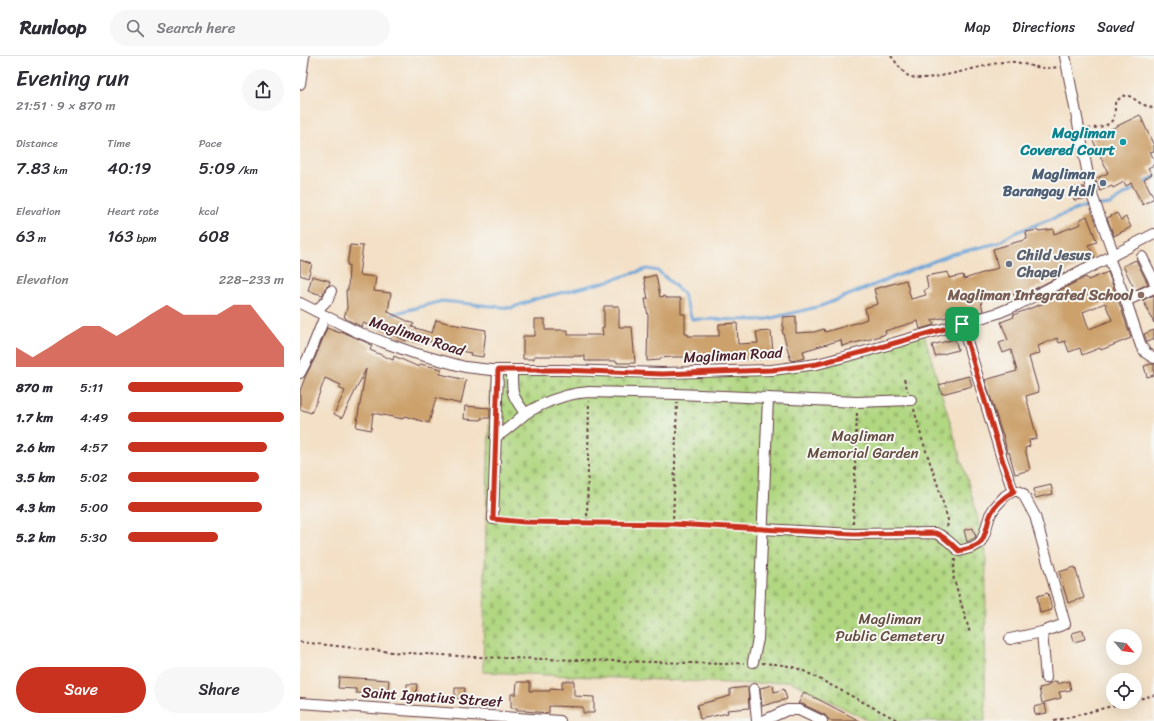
<!DOCTYPE html>
<html lang="en">
<head>
<meta charset="utf-8">
<style>
  :root { --surface:#fff; --page:#f7f7f7; --text:#2b2b33; --muted:#7c7c81; --line:#e1e1e2; --accent:#c8321e }
  body { margin:0; font-family:Sriracha,sans-serif; background:var(--page); color:var(--text); height:100vh; display:flex; flex-direction:column; font-size:15px; white-space:nowrap }
  * { box-sizing:border-box; margin:0 }
  p { font-size:13px; color:var(--muted) }
  .icon { flex:none; width:22px; height:22px; fill:none; stroke:currentColor; stroke-width:2; stroke-linecap:round; stroke-linejoin:round }
  .map { position:relative; flex:1; overflow:hidden }
  .sheet { display:flex; flex-direction:column; background:var(--surface); width:300px }
  .sheet>* { flex:none }
  .needle { width:26px; rotate:118deg }
  .tools { position:absolute; left:806px; top:573px; display:grid; gap:8px }
  .tools a { display:grid; place-items:center; width:36px; height:36px; border-radius:50%; background:var(--surface); box-shadow:0 4px 16px #0002; font-size:20px }
  .pin { position:absolute; display:grid; place-items:center; width:34px; height:34px; color:#fff; margin:-17px; border-radius:8px; box-shadow:0 2px 6px #0006 }
  .round { display:grid; place-items:center; flex:none; width:42px; height:42px; border-radius:21px; background:var(--page) }
  .headline { display:flex; align-items:center; justify-content:space-between; height:68px; padding:0 16px }
  h1 { font-size:22px; font-weight:600; line-height:30px }
  .stats { display:grid; grid-template-columns:repeat(3,1fr); gap:6px; height:68px; padding:4px 16px }
  .stats div { display:grid; align-content:center }
  .stats b { font-size:17px; font-weight:600 }
  .stats small { font-size:11px; font-weight:400 }
  .stats p { font-size:11px }
  .chart { height:112px; padding:8px 16px }
  .chart p { display:flex; justify-content:space-between }
  .chart svg { width:100%; height:72px; margin-top:4px; fill:var(--accent); opacity:.7 }
  .action { display:flex; gap:8px; margin-top:auto; padding:8px 16px }
  .action a { flex:1; height:46px; border-radius:24px; background:var(--accent); color:#fff; font-size:16px; font-weight:600; line-height:46px; text-align:center }
  .action a+a { background:var(--page); color:var(--text) }
  ul { padding:0 16px; list-style:none; font-size:13px }
  li { display:grid; grid-template-columns:64px 48px 1fr; align-items:center; height:30px }
  li i { height:10px; border-radius:5px; background:var(--accent) }
  header { display:flex; align-items:center; gap:24px; box-sizing:border-box; height:56px; padding:0 20px; background:var(--surface); border-bottom:1px solid var(--line) }
  header strong { font-size:19px }
  nav { display:flex; gap:22px; margin-inline-start:auto; font-size:14px }
  .search { width:280px; height:36px; background:var(--page); display:flex; align-items:center; gap:10px; box-sizing:border-box; padding:0 14px; border-radius:22px; color:var(--muted); font-size:15px }
  main { display:flex; flex:1; min-height:0 }
  .map>svg:first-child { display:block }
  .cemetery { fill:url(#cemetery-stones); stroke:#7e7b56 }
  .lines { fill:none; stroke-linecap:round; stroke-linejoin:round }
  .stream { stroke:#67a2d7; stroke-width:3 }
  .building { fill:#cca16c; fill-rule:evenodd }
  .minor-casing { stroke:#633c42; stroke-width:12 }
  .path { stroke:#633c42; stroke-width:2; stroke-dasharray:3 3; stroke-linecap:butt }
  .minor { stroke:#fff; stroke-width:10 }
  .route-casing { stroke:#fff; stroke-width:8 }
  .route { stroke:#c8321e; stroke-width:5 }
  .culture-dot { fill:#0f9aa8; stroke:#f6f6f2; stroke-width:1.5 }
  .service-dot { fill:#5c6f8a; stroke:#f6f6f2; stroke-width:1.5 }
  .worship-dot { fill:#6b7280; stroke:#f6f6f2; stroke-width:1.5 }
  .education-dot { fill:#8d6e63; stroke:#f6f6f2; stroke-width:1.5 }
  .labels { text-anchor:middle; stroke-width:4; stroke-linejoin:round; paint-order:stroke }
  .culture-label { font-size:15px; font-weight:bold; fill:#0d838f; stroke:#f6f6f2; text-anchor:end }
  .service-label { font-size:15px; font-weight:bold; fill:#4e5e75; stroke:#f6f6f2; text-anchor:end }
  .worship-label { font-size:15px; font-weight:bold; fill:#5b616d; stroke:#f6f6f2; text-anchor:start }
  .education-label { font-size:15px; font-weight:bold; fill:#785e54; stroke:#f6f6f2; text-anchor:end }
  .street-label { font-size:15px; fill:#4a1f2b; stroke:#f6f6f2 }
  .park-label { font-size:15px; fill:#644d40; stroke:#f6f6f2 }
</style>
</head>
<body>
<header>
<strong>Runloop</strong>
<div class="search"><svg class="icon" aria-label="search" viewBox="0 0 24 24"><circle cx="10" cy="10" r="6"/><path d="M15 15l6 6"/></svg>Search here</div>
<nav><a>Map</a><a>Directions</a><a>Saved</a></nav>
</header>
<main>
<section class="sheet">
<div class="headline"><div><h1>Evening run</h1><p>21:51 · 9 × 870 m</p></div><a class="round"><svg class="icon" aria-label="share" viewBox="0 0 24 24"><path d="M12 15V3M7 8l5-5 5 5M5 13v7h14v-7"/></svg></a></div>
<div class="stats">
<div><p>Distance</p><b>7.83<small> km</small></b></div>
<div><p>Time</p><b>40:19</b></div>
<div><p>Pace</p><b>5:09<small> /km</small></b></div>
</div>
<div class="stats">
<div><p>Elevation</p><b>63<small> m</small></b></div>
<div><p>Heart rate</p><b>163<small> bpm</small></b></div>
<div><p>kcal</p><b>608</b></div>
</div>
<div class="chart"><p><span>Elevation</span>228–233 m</p>
<svg viewBox="0 0 160 44" preserveAspectRatio="none"><path d="M0 44V32L10 38L20 32L30 25L40 19L50 19L60 25L70 19L80 12L90 6L100 12L110 12L120 12L130 6L140 6L150 19L160 32V44z"/></svg>
</div>
<ul>
<li><b>870 m</b>5:11<i style="width:74%"></i></li>
<li><b>1.7 km</b>4:49<i style="width:100%"></i></li>
<li><b>2.6 km</b>4:57<i style="width:89%"></i></li>
<li><b>3.5 km</b>5:02<i style="width:84%"></i></li>
<li><b>4.3 km</b>5:00<i style="width:86%"></i></li>
<li><b>5.2 km</b>5:30<i style="width:58%"></i></li>
</ul>
<div class="action"><a>Save</a><a>Share</a></div>
</section>
<div class="map">
<svg width="854" height="665" viewBox="0 0 854 665">
  <defs>
    <pattern id="cemetery-stones" width="16" height="16" patternUnits="userSpaceOnUse"><rect width="16" height="16" fill="#b1d781"/><path d="M2 7V4a2 2 0 0 1 4 0v3zM10 15v-3a2 2 0 0 1 4 0v3z" fill="#9ab870"/></pattern>
  </defs>
  <rect width="100%" height="100%" fill="#f6f6f2"/>
  <filter id="ink" filterUnits="userSpaceOnUse"><feTurbulence type="fractalNoise" baseFrequency=".025" numOctaves="2"/><feDisplacementMap in="SourceGraphic" scale="8" xChannelSelector="R" yChannelSelector="G"/><feConvolveMatrix kernelMatrix="1 2 1 2 8 2 1 2 1" color-interpolation-filters="sRGB"/></filter>
  <filter id="wash" filterUnits="userSpaceOnUse"><feTurbulence type="fractalNoise" baseFrequency=".012" numOctaves="4" result="noise"/><feDisplacementMap in="SourceGraphic" scale="16" xChannelSelector="R" yChannelSelector="G"/><feGaussianBlur stdDeviation="0.9" result="paint"/><feColorMatrix in="noise" values="0 0 0 0 0 0 0 0 0 0 0 0 0 0 0 0 0 1.4 0 .05"/><feComposite in="paint" operator="in"/></filter>
  <g filter="url(#wash)">
    <rect width="100%" height="100%" fill="#f3e0c6"/>
    <polygon class="cemetery" points="624,278 672,440 686,495 685,665 569,665 490,625 452,628 183,616 186,470 191,314 472,314"/>
    <g class="lines">
      <g class="stream">
        <polyline points="844,127 854,121"/>
        <polyline points="93,258 142,245 211,252 236,243 305,226 347,213 358,215 382,236 392,263 464,264 521,250 652,198 698,187 714,177 783,151 810,148 837,131"/>
      </g>
    </g>
    <g id="blocks">
      <g class="building">
        <polygon points="840,59 854,90 854,95 850,96 854,103 854,109 848,112 852,118 844,123 854,142 843,149 831,127 826,130 824,126 813,132 812,130 800,135 795,123 808,117 792,82"/>
        <polygon points="784,131 786,143 774,144 772,132"/>
        <polygon points="817,157 821,164 826,161 831,171 814,180 807,162"/>
        <polygon points="787,160 797,186 788,189 795,201 727,237 715,241 712,236 681,245 683,255 658,262 658,259 632,264 634,269 620,273 618,265 585,275 586,278 571,283 542,290 541,284 503,295 505,302 491,305 482,274 483,274 483,261 496,260 496,277 514,276 524,273 525,276 556,267 567,263 565,252 578,248 574,233 606,224 611,243 626,239 624,234 628,232 626,220 648,216 649,222 663,219 664,223 698,212 693,193 727,183 726,176 738,174 739,175 753,173 754,178 781,168 779,164"/>
        <polygon points="50,189 63,190 59,219 76,221 74,235 91,237 88,256 114,268 112,271 132,277 136,264 151,268 186,274 183,301 170,299 171,297 150,293 151,292 125,284 124,288 107,283 106,285 87,276 87,277 63,267 62,271 46,263 46,262 44,261 47,252 46,234 48,234 49,209 47,209"/>
        <polygon points="0,204 12,208 8,222 0,219"/>
        <polygon points="836,204 848,228 835,234 823,210"/>
        <path d="M808,216L821,252L831,282L801,294L800,292L782,299L780,292L769,296L765,285L759,287L757,282L738,290L740,297L729,301L739,336L726,340L737,382L729,384L730,390L725,392L730,414L715,418L709,396L707,397L703,378H702L685,324L717,315L711,294L703,297L699,287L708,284L701,266L714,261L713,259L744,247L743,243L784,222L786,221L788,224ZM805,247L812,264L789,273L783,256Z"/>
        <polygon points="356,219 360,241 365,240 366,242 381,242 381,258 385,258 385,278 388,278 388,280 419,280 419,268 437,267 438,288 458,287 456,276 471,275 473,296 462,298 463,303 446,303 446,300 432,301 432,300 416,301 416,302 399,303 399,301 372,301 360,302 360,304 347,305 348,260 345,243 348,243 344,222"/>
        <polygon points="12,220 30,225 29,229 25,232 23,239 8,235"/>
        <polygon points="854,239 854,267 843,244"/>
        <polygon points="304,250 319,250 319,271 332,271 335,307 317,307 317,305 285,305 285,300 234,300 234,303 223,303 223,280 235,280 235,263 245,263 245,274 268,274 268,279 303,279 302,272 304,271"/>
        <polygon points="27,272 40,277 41,275 72,289 70,294 93,304 94,300 119,311 120,308 142,313 140,318 166,324 161,348 136,342 129,367 104,360 103,363 73,357 71,374 56,371 66,313 42,362 34,358 45,335 39,332 41,329 25,322 17,344 11,357 0,353 0,335 6,319 15,302"/>
        <polygon points="854,274 854,283 847,286 844,278"/>
        <polygon points="655,283 658,294 635,300 632,289"/>
        <polygon points="851,308 854,308 854,319 847,321 844,310"/>
        <polygon points="669,320 672,330 642,338 639,329 646,327 646,326"/>
        <polygon points="165,350 190,352 190,362 181,362 181,364 164,363"/>
        <polygon points="751,429 753,438 735,442 734,433"/>
        <polygon points="673,472 676,481 667,486 664,474"/>
        <polygon points="775,511 784,542 768,547 759,516"/>
        <polygon points="748,537 752,554 740,557 737,540"/>
        <polygon points="783,574 785,583 774,586 772,577"/>
        <polygon points="39,621 89,624 88,634 75,633 74,638 56,637 56,633 38,632"/>
        <polygon points="262,625 274,625 274,640 294,641 294,657 283,657 283,651 249,650 249,657 225,655 225,654 217,654 217,652 211,652 211,638 216,638 217,626 230,626 230,635 250,635 250,632 262,633"/>
        <polygon points="757,625 757,628 769,625 771,634 759,636 761,642 742,647 739,632 748,630 748,628"/>
        <polygon points="107,628 117,628 116,640 107,639"/>
        <polygon points="473,629 474,636 484,633 487,643 462,650 460,632"/>
        <polygon points="448,631 449,652 427,654 428,657 400,663 397,649 430,640 430,633"/>
        <polygon points="155,632 165,632 164,643 155,642"/>
        <polygon points="504,636 531,650 560,665 532,665 528,663 525,659 502,648 498,648"/>
        <polygon points="745,648 747,657 735,659 734,651"/>
      </g>
    </g>
  </g>
  <g filter="url(#ink)">
    <use href="#blocks" fill-opacity="0" stroke="#633c42" stroke-width="1"/>
    <g class="lines">
      <defs>
        <g id="minor">
          <polyline points="765,0 788,119 793,142 814,199"/>
          <polyline points="0,28 4,0"/>
          <polyline points="842,201 854,225"/>
          <polyline points="809,202 826,245 841,290 846,297 854,302"/>
          <polyline points="826,245 854,232"/>
          <polyline points="0,247 55,275 83,286 114,297 165,311 191,314 263,314 362,317 472,314 517,308 563,296 698,257 717,249 854,178"/>
          <polyline points="16,255 28,243 31,235"/>
          <polyline points="662,268 703,406 713,435"/>
          <path d="M212,314C212,338 211,338 225,357"/>
          <polyline points="0,317 9,300 25,260"/>
          <path d="M195,381C207,375 215,366 225,358C229,355 234,353 239,350C255,342 271,337 289,336L377,338L557,346L611,344"/>
          <polyline points="193,463 198,314"/>
          <path d="M463,473L553,478L635,477C645,480 651,488 659,495L673,491L680,487L684,479L690,459L695,451L705,440L713,435H718L723,438L735,460L765,568L742,576L710,583"/>
          <polyline points="742,576 746,622"/>
          <polyline points="453,606 458,583 468,342"/>
          <polyline points="454,633 457,665"/>
          <polyline points="0,647 260,665"/>
          <polyline points="463,665 487,654 499,654 522,665"/>
        </g>
      </defs>
      <use href="#minor" class="minor-casing"/>
      <g class="path">
        <path d="M591,0C596,6 601,14 607,19C622,30 684,8 704,6C717,4 730,11 743,12C748,12 753,12 758,11"/>
        <path d="M788,73C797,71 812,71 814,60C815,56 815,51 815,47C826,35 828,39 840,47C843,49 848,50 852,52L854,51"/>
        <polyline points="604,323 608,335"/>
        <polyline points="614,353 622,383 638,430 648,464 647,473"/>
        <polyline points="202,464 224,466 373,468 454,472"/>
        <polyline points="287,466 289,345"/>
        <polyline points="373,468 377,347"/>
        <polyline points="553,468 557,355"/>
        <polyline points="655,503 653,520 670,577"/>
        <polyline points="0,586 92,596 175,601 425,608 444,607"/>
        <path d="M462,607C477,608 490,609 504,615L599,665"/>
        <polyline points="835,644 854,639"/>
        <polyline points="754,665 828,646"/>
      </g>
      <use href="#minor" class="minor"/>
    </g>
  </g>
  <g class="lines" filter="url(#ink)">
    <defs>
      <path id="route" d="M662,268L703,406L714,435C704,441 694,449 690,460C687,468 686,481 680,487C675,492 665,493 659,495C651,488 645,480 635,477L553,478L373,468L224,466L193,463L198,314H263L362,318L472,314L517,308L563,296Z"/>
    </defs>
    <use href="#route" class="route-casing"/>
    <use href="#route" class="route"/>
  </g>
  <circle class="culture-dot" cx="823" cy="86" r="4"/>
  <circle class="service-dot" cx="803" cy="127" r="4"/>
  <circle class="worship-dot" cx="709" cy="208" r="4"/>
  <circle class="education-dot" cx="841" cy="239" r="4"/>
  <g class="labels">
    <g class="culture-label">
      <text x="815" y="82">Magliman<tspan x="815" dy="17">Covered Court</tspan></text>
    </g>
    <g class="service-label">
      <text x="795" y="123">Magliman<tspan x="795" dy="17">Barangay Hall</tspan></text>
    </g>
    <g class="worship-label">
      <text x="717" y="204">Child Jesus<tspan x="717" dy="17">Chapel</tspan></text>
    </g>
    <g class="education-label">
      <text x="833" y="244">Magliman Integrated School</text>
    </g>
    <g class="street-label">
      <text transform="translate(117 280) rotate(18)" y="5">Magliman Road</text>
      <text transform="translate(433 299) rotate(-3)" y="5">Magliman Road</text>
      <text transform="translate(132 641) rotate(4)" y="5">Saint Ignatius Street</text>
    </g>
    <g class="park-label">
      <text x="563" y="385">Magliman<tspan x="563" dy="17">Memorial Garden</tspan></text>
      <text x="590" y="568">Magliman<tspan x="590" dy="17">Public Cemetery</tspan></text>
    </g>
  </g>
</svg>
<div class="tools">
<a><svg class="needle" viewBox="-14 -14 28 28"><path d="M0-13l5 13h-10z" fill="#e53935"/><path d="M0 13l5-13h-10z" fill="#7c7c81"/></svg></a>
<a><svg class="icon" aria-label="locate" viewBox="0 0 24 24"><circle cx="12" cy="12" r="6"/><path d="M12 2v4M12 18v4M2 12h4M18 12h4"/></svg></a>
</div>
<div class="pin" style="left:662px;top:268px;background:#1e9e55"><svg class="icon" aria-label="arrive" viewBox="0 0 24 24"><path d="M6 21V4h12l-3 4 3 4H6"/></svg></div>
</div>
</main>
</body>
</html>
